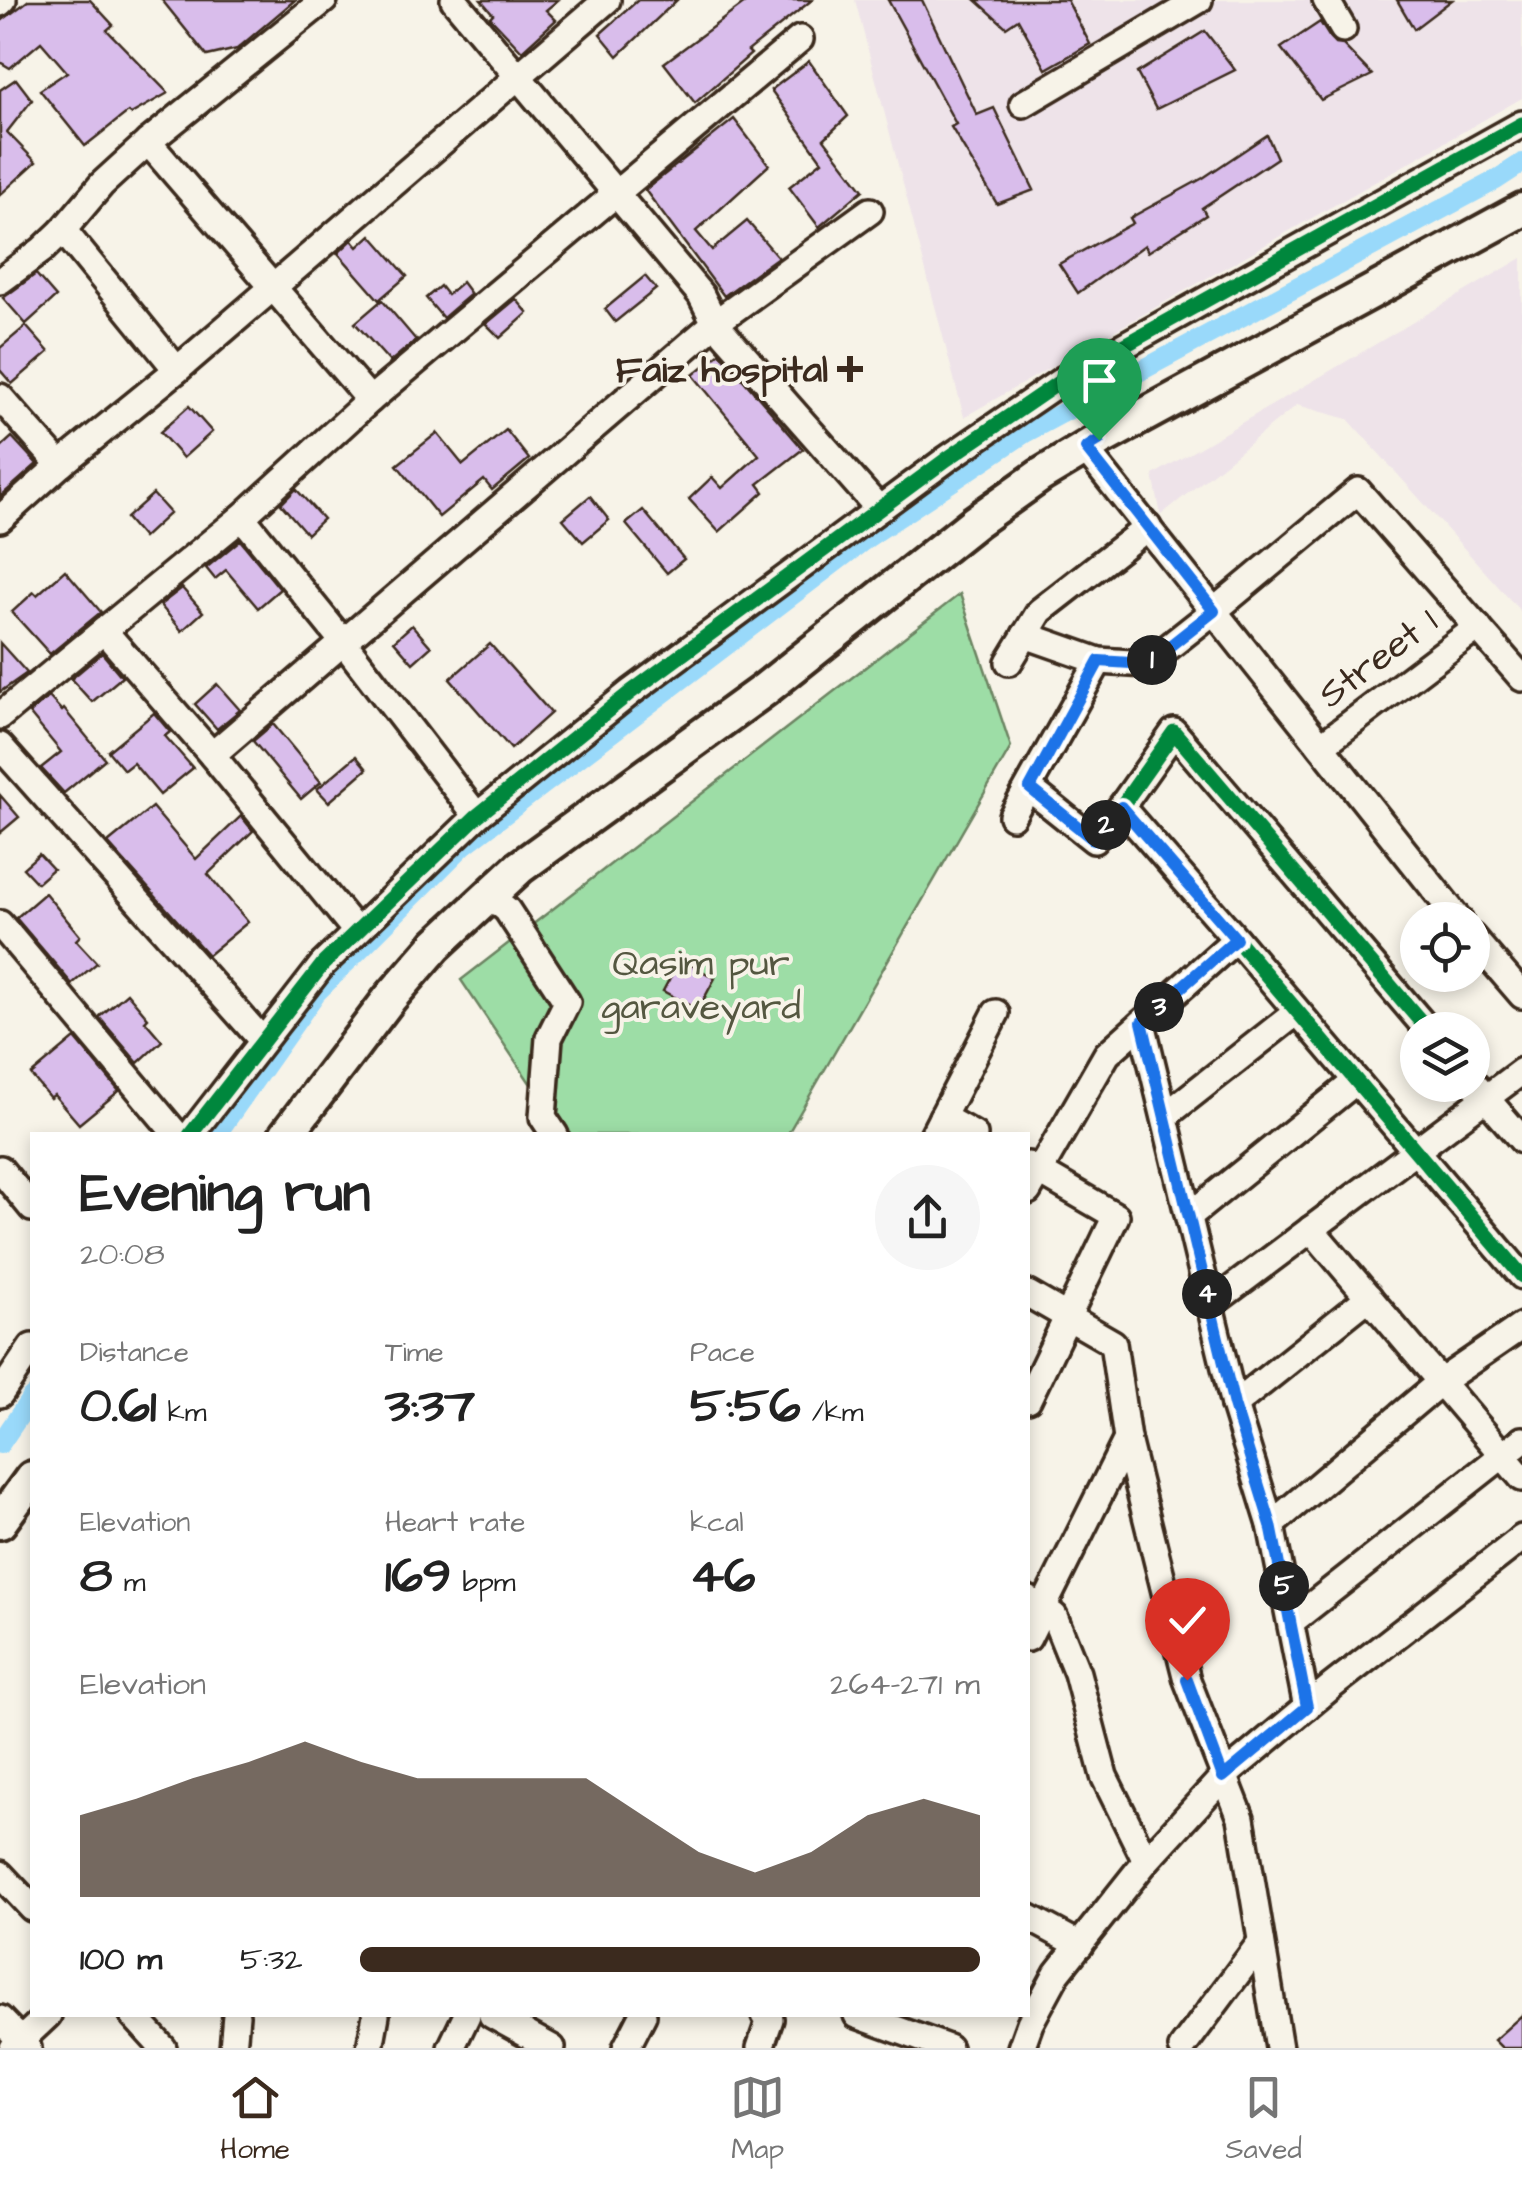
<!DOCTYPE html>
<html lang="en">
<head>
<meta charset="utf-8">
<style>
  :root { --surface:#fff; --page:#f6f6f6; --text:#222; --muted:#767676; --line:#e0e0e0; --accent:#3b2a1e }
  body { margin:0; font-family:"Architects Daughter",sans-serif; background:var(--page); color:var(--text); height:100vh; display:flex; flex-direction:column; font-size:38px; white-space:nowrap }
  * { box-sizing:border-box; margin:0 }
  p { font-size:32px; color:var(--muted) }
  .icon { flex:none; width:55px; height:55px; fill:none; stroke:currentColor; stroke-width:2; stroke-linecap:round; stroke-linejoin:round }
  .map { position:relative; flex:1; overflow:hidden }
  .panel { position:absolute; left:30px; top:1132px; width:1000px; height:885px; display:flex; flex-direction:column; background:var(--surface); border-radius:0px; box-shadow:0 5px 15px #0003 }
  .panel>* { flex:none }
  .buttons { position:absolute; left:1400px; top:902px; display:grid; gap:20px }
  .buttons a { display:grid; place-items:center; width:90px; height:90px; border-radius:50%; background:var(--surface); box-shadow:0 5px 15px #0003; font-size:50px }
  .pin { position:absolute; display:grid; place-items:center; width:85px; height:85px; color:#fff; margin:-102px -42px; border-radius:50% 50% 50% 0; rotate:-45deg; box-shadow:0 0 10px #0007 }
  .pin .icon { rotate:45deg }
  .km { position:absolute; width:50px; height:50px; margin:-25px; border-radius:50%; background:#222; color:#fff; font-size:28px; line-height:50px; text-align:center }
  .round { display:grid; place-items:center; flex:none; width:105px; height:105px; border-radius:52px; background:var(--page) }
  .overview { display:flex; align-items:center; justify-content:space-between; height:170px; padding:0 50px }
  h1 { font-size:55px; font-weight:700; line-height:75px }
  .stats { display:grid; grid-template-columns:repeat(3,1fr); gap:15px; height:170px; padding:10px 50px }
  .stats div { display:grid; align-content:center }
  .stats b { font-size:50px; font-weight:700 }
  .stats small { font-size:28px; font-weight:400 }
  .stats p { font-size:28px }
  .chart { height:280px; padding:20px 50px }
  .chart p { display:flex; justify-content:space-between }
  .chart svg { width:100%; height:180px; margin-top:10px; fill:var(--accent); opacity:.7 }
  ul { padding:0 50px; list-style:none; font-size:32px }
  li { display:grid; grid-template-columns:160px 120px 1fr; align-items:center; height:75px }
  li i { height:25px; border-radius:12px; background:var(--accent) }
  .tab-bar { display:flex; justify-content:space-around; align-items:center; height:140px; border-top:2px solid var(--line); background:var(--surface); font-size:28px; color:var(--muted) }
  .tab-bar a { display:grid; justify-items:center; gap:5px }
  .tab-bar .current { color:var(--accent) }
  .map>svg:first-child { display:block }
  .built { fill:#eee3e9 }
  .green { fill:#9ddda6; stroke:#6c8462; stroke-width:2.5 }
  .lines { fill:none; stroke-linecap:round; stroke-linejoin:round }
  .canal { stroke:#99d9fa; stroke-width:20 }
  .building { fill:#d9bdeb; stroke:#3b2a1e; stroke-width:2.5 }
  .minor-casing { stroke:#3b2a1e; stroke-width:32 }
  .major-casing { stroke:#3b2a1e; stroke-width:40 }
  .minor { stroke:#f7f3e8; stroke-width:25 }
  .major { stroke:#f7f3e8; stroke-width:32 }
  .cycleway-casing { stroke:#f7f3e8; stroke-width:21 }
  .cycleway { stroke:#00873e; stroke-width:15 }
  .route-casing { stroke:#fff; stroke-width:20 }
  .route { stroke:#1a73e8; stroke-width:12 }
  .poi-dot { fill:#3b2a1e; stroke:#f7f3e8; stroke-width:4 }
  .labels { text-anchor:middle; stroke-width:8; stroke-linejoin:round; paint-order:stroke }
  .poi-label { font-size:38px; font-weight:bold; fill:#3b2a1e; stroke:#f7f3e8; text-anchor:end }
  .street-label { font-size:38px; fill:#3b2a1e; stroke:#f7f3e8 }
  .park-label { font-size:38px; fill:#545740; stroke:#f7f3e8 }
</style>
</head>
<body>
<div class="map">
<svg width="1522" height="2048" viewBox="0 0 1522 2048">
  <rect width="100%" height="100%" fill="#f7f3e8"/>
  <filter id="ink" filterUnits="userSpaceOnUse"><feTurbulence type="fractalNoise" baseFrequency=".01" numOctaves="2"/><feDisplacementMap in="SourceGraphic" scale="20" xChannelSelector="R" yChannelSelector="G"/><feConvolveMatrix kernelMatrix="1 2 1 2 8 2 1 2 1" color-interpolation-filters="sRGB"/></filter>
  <g filter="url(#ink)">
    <g class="built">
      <polygon points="855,0 1522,0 1522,98 964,417"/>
      <polygon points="1522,258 1522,613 1348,419 1297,405 1161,515 1153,475"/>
    </g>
    <polygon class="green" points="960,594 1011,747 787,1135 565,1135 461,980"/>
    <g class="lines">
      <g class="canal">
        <polyline points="216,1135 316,993 464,845 867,538 1025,433 1496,180 1522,163"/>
        <polyline points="0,1444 32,1397"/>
      </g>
    </g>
    <g class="building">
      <polygon points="29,0 90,0 113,25 107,30 168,93 131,114 128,112 85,146 40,90 67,72 41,42 10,68 0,62 0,22"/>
      <polygon points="162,0 295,0 237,49 207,56"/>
      <polygon points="481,0 558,0 546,10 556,20 522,51 490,17 493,14"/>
      <polygon points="638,0 677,0 618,56 600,34"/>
      <polygon points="749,0 812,0 748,51 751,54 695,103 664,63"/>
      <polygon points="888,0 922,0 977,115 994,108 1034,190 997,204 951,127 956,124"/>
      <polygon points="976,0 1067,0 1090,44 1046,69 1018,19 1006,27"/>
      <polygon points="1397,0 1452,0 1414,29"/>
      <polygon points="1320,22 1330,38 1336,44 1343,45 1372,75 1321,100 1281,48"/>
      <polygon points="1205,31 1235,70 1156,109 1137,73"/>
      <polygon points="809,61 848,116 824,139 863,190 819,227 789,187 822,161 771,90"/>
      <polygon points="16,79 32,100 7,132 36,162 0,195 0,90"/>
      <polygon points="734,119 769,165 696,231 712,250 747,221 778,257 724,296 645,190"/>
      <polygon points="1267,135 1277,158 1202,208 1206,215 1148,252 1145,245 1078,293 1059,264 1133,223 1130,218 1203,178"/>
      <polygon points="371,235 407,276 379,300 338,253 352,240 358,247"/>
      <polygon points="36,274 56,297 26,324 3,298"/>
      <polygon points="645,276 656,289 615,322 605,309"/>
      <polygon points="462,282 471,294 443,318 426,298 440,286 447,295"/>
      <polygon points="516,299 528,313 500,338 486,324"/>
      <polygon points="382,300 416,340 390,362 355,323"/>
      <polygon points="26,326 49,352 12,384 0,370 0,348"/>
      <polygon points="720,353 803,449 758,484 764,492 719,532 689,499 712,477 722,488 759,455 693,375"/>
      <polygon points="189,406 212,432 183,458 160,432"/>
      <polygon points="506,430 529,459 492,490 484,480 439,517 397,465 437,433 463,465"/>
      <polygon points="12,437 37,464 0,497 0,448"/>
      <polygon points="296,489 323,519 307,534 281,504"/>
      <polygon points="153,494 170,513 143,538 126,518"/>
      <polygon points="590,496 609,520 583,542 563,519"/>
      <polygon points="643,510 684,559 667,573 626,524"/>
      <polygon points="240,540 280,589 258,608 226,570 215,579 206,568"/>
      <polygon points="65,570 101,612 50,654 12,612 34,592 37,595"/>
      <polygon points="182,588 203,612 182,631 160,605"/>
      <polygon points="412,625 431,647 413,663 394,641"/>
      <polygon points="0,643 27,673 0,692"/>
      <polygon points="490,644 551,713 511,749 450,679"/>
      <polygon points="102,653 122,677 92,702 71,679"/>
      <polygon points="217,684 240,710 217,729 195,704"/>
      <polygon points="49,697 62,711 64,709 105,759 64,793 41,768 61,752 29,713"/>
      <polygon points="154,713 170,732 165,736 193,768 160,795 133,763 124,770 108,751"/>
      <polygon points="273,724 321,782 301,799 253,741"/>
      <polygon points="356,756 367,769 329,802 317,789"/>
      <polygon points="0,795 19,817 0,833"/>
      <polygon points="152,807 196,859 241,816 253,831 208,874 248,922 208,955 108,843"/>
      <polygon points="39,854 53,869 37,883 23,868"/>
      <polygon points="45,893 80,936 76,940 97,963 72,984 16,918"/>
      <polygon points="680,959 715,978 698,1010 663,991"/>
      <polygon points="127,993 148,1018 145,1021 162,1041 138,1063 99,1017"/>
      <polygon points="75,1038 119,1091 79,1124 54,1095 50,1098 31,1075"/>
      <polygon points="1522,2015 1522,2048 1502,2048 1494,2040"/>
    </g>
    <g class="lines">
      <defs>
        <g id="minor">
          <polyline points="1326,0 1343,29"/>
          <polyline points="0,3 3,0"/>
          <polyline points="1023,104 1199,0"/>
          <polyline points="148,142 370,400"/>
          <polyline points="870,211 715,323 879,509"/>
          <polyline points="63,230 177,370"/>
          <polyline points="0,281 42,250 63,230 102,184 148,142 324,0"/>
          <polyline points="0,397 60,465"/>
          <polyline points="1085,449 1459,920"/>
          <polyline points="242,517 344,643 477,816"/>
          <polyline points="0,519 60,465 177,370 607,0"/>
          <polyline points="104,631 212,755 356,931"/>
          <polyline points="1025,635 1099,661 1147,664 1214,611 1358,491 1522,678"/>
          <polyline points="1009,662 1040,611 1148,527"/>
          <polyline points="0,716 242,517 370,400 800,39"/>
          <polyline points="0,746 262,1040"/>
          <polyline points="1321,746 1478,627"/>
          <polyline points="212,755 715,323 701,295 454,0"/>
          <polyline points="1029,788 1094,840 1121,807"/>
          <polyline points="1012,816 1099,661"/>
          <polyline points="489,895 507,910 567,1002 549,1038 543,1117 555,1135"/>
          <polyline points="0,924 177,1135"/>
          <polyline points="1472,937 1522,995"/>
          <polyline points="1142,1023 1234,1405 1271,1525 1307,1707"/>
          <polyline points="1428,1030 1174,732 1121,807 1236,939 1522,1276"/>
          <polyline points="1472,1082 1522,1140"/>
          <polyline points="1165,1116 1297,1012"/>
          <polyline points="942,1117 974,1135"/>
          <polyline points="190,1135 323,964 477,816 631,692 947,459 1064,379 1522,124"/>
          <polyline points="933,1135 996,1013"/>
          <polyline points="1028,1165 1116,1216 1028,1399"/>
          <polyline points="0,1169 32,1208"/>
          <polyline points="1028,1191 1107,1054 1236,939"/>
          <polyline points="1189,1216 1356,1081"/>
          <polyline points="1311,1229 1522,1478"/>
          <polyline points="1028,1294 1113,1343 1127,1439 1187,1680 1241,1818 1279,2048"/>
          <polyline points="1210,1305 1522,1071"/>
          <polyline points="0,1394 32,1347"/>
          <polyline points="1234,1405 1369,1297"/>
          <polyline points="1271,1525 1439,1383 1522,1326"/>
          <polyline points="1028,1599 1054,1616 1077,1673 1104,1776 1146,1861"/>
          <polyline points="1291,1622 1522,1440"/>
          <polyline points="1028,1638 1127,1439"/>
          <polyline points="0,1874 32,1908"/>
          <polyline points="1028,1917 1080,1945"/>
          <polyline points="133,2015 163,2048"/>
          <polyline points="492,2015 552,2048"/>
          <polyline points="857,2015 948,2048"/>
          <polyline points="0,2019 28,2048"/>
          <polyline points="13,2048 48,2015"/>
          <polyline points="233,2048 236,2015"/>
          <polyline points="370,2048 376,2015"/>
          <polyline points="451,2048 467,2015"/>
          <polyline points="626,2048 643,2015"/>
          <polyline points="760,2048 770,2019 765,2015"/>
          <polyline points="1021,2048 1030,2023 1057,1973 1146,1861 1223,1777 1332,1686 1522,1538"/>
          <polyline points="1182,2048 1261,1942"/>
        </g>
        <g id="major">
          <polyline points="286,1135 390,998 436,945 520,867 764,690 975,522 1041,475 1099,440 1522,210"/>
          <polyline points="0,1522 32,1478"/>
        </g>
      </defs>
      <use href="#minor" class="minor-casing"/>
      <use href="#major" class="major-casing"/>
      <use href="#minor" class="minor"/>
      <use href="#major" class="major"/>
      <defs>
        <g id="cycleway">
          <polyline points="1428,1030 1174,732 1121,807 1236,939 1522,1276"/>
          <polyline points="190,1135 323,964 477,816 631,692 947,459 1064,379 1522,124"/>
        </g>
      </defs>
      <use href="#cycleway" class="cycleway-casing"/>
      <use href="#cycleway" class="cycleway"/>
    </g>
  </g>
  <g class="lines" filter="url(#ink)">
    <defs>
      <polyline id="route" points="1099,440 1086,448 1214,611 1147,664 1099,661 1030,788 1094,840 1121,807 1236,939 1142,1022 1234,1405 1271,1525 1307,1707 1223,1777 1187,1680"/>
    </defs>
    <use href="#route" class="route-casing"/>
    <use href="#route" class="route"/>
  </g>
  <path class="poi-dot" d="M845 354h10v10h10v10h-10v10h-10v-10h-10v-10h10z"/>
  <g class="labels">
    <g class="poi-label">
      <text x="828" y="382">Faiz hospital</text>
    </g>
    <g class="street-label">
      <text transform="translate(1377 657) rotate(-37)" y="13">Street 1</text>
    </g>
    <g class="park-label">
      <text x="701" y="975">Qasim pur<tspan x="701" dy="44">garaveyard</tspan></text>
    </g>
  </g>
</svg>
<div class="buttons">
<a><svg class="icon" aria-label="locate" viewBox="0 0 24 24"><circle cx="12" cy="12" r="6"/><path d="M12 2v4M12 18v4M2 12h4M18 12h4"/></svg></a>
<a><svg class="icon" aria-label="layers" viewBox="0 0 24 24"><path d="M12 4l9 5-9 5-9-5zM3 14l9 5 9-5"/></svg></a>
</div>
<div class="pin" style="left:1099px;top:440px;background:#1e9e55"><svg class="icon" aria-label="arrive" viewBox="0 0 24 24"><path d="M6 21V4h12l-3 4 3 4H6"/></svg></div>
<div class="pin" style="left:1187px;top:1680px;background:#d93025"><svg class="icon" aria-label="check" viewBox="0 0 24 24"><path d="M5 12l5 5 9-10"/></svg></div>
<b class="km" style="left:1152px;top:660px">1</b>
<b class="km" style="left:1106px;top:825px">2</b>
<b class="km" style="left:1159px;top:1007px">3</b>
<b class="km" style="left:1207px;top:1294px">4</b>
<b class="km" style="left:1284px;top:1586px">5</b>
<section class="panel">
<div class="overview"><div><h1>Evening run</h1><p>20:08</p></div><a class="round"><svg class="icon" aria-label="share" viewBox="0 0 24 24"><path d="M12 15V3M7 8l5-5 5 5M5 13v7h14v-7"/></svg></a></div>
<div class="stats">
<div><p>Distance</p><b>0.61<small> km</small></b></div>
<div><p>Time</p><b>3:37</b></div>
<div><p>Pace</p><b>5:56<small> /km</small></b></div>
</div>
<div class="stats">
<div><p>Elevation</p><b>8<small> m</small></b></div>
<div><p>Heart rate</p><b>169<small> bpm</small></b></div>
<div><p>kcal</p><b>46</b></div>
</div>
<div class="chart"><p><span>Elevation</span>264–271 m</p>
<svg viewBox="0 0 160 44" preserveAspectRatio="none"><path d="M0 44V24L10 20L20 15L30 11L40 6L50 11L60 15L70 15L80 15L90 15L100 24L110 33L120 38L130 33L140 24L150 20L160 24V44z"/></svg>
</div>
<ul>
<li><b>100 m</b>5:32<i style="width:100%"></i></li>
</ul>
</section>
</div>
<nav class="tab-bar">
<a class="current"><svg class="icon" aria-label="home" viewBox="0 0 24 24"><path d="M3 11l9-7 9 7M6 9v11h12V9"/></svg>Home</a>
<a><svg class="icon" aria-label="map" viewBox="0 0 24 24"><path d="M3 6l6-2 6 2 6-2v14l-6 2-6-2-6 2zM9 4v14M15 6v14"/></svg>Map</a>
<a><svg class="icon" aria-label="saved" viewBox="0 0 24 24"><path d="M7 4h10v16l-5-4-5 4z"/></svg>Saved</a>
</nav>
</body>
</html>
